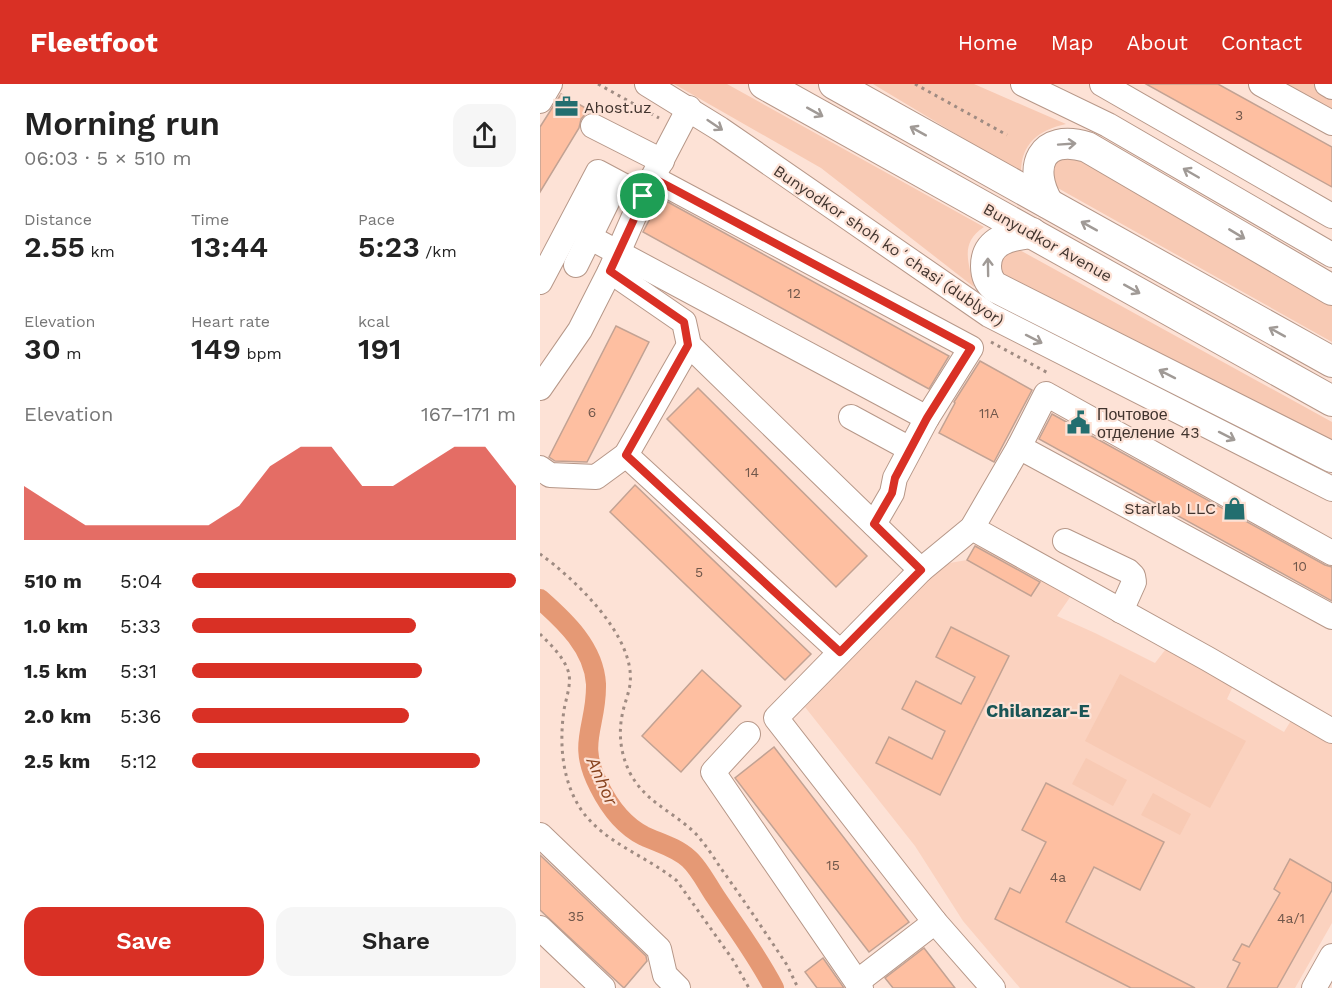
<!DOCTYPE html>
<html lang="en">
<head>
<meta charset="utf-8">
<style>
  :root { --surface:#fff; --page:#f6f6f6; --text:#222; --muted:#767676; --accent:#d93025 }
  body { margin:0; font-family:"Work Sans",sans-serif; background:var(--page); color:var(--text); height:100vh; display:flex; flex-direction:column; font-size:22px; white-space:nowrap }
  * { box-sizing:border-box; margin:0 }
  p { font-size:20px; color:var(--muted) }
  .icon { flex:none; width:33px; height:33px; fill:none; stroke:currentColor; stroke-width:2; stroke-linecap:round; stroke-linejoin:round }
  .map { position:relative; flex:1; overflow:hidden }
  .side { display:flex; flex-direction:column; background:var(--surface); width:540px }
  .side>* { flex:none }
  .pin { position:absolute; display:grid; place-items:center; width:51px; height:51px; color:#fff; margin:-26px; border:3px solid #fff; border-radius:50%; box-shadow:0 2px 6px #0007 }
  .round { display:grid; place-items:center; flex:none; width:63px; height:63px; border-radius:18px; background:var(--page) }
  .overview { display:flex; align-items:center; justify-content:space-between; height:102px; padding:0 24px }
  h1 { font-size:33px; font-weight:600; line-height:45px }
  .metrics { display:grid; grid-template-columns:repeat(3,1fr); gap:9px; height:102px; padding:6px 24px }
  .metrics div { display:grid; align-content:center }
  .metrics b { font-size:30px; font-weight:600 }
  .metrics small { font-size:16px; font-weight:400 }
  .metrics p { font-size:16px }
  .chart { height:168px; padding:12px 24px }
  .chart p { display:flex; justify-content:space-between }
  .chart svg { width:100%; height:108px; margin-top:6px; fill:var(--accent); opacity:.7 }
  .primary-button { display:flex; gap:12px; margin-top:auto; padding:12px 24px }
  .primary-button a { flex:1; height:69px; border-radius:18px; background:var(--accent); color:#fff; font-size:24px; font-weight:600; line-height:69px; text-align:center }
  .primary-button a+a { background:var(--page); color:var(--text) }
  ul { padding:0 24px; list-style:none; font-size:20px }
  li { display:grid; grid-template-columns:96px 72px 1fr; align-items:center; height:45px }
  li i { height:15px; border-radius:8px; background:var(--accent) }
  header { display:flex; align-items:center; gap:36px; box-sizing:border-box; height:84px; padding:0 30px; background:var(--accent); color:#fff }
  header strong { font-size:28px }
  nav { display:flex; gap:33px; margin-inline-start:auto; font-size:21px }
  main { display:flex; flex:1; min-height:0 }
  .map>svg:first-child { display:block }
  .built { fill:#fbd2bf }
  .green { fill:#f8cab4 }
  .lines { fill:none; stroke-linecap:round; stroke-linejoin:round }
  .canal { stroke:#e59975; stroke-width:20 }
  .building { fill:#febfa1; stroke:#c2a293; stroke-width:1.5 }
  .minor-casing { stroke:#b69788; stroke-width:26 }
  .major-casing { stroke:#b69788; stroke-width:32 }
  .path { stroke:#9f8b82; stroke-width:3; stroke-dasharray:3 4.5; stroke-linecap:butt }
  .minor { stroke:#fff; stroke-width:24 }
  .major { stroke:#fff; stroke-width:30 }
  .oneway { stroke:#a09a96 }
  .route-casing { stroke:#fff; stroke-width:12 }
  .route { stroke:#d93025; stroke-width:8 }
  .labels { text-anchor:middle; stroke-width:4.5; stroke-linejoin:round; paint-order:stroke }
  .number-label { font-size:14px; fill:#70574b }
  .poi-label { font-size:16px; fill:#41342e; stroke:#fde2d6; text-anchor:start }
  .street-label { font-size:16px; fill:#41342e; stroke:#fde2d6 }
  .neighbourhood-label { font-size:18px; font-weight:bold; fill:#195556; stroke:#fde2d6 }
  .water-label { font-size:18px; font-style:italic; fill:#86401b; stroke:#fde2d6 }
</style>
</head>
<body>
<header>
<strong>Fleetfoot</strong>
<nav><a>Home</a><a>Map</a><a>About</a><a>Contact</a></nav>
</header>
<main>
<section class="side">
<div class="overview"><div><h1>Morning run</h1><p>06:03 · 5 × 510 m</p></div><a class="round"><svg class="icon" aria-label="share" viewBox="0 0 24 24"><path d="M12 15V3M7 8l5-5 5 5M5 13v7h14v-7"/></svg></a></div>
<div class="metrics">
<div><p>Distance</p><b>2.55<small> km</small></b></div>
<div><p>Time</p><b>13:44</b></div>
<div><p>Pace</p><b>5:23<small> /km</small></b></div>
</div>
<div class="metrics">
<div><p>Elevation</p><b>30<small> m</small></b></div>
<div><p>Heart rate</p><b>149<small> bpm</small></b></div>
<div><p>kcal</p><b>191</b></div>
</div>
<div class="chart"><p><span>Elevation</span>167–171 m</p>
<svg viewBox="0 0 160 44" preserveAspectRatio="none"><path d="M0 44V22L10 30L20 38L30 38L40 38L50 38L60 38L70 30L80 14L90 6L100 6L110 22L120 22L130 14L140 6L150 6L160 22V44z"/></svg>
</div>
<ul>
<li><b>510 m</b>5:04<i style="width:100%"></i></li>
<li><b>1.0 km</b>5:33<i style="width:69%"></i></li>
<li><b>1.5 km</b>5:31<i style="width:71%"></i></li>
<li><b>2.0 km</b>5:36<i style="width:67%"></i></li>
<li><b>2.5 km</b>5:12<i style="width:89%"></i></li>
</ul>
<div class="primary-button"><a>Save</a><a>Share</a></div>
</section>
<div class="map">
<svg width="792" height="904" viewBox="0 0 792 904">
  <rect width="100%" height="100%" fill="#fde2d6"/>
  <polygon class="built" points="439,454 533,509 517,532 555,549 615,579 629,561 694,600 687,615 744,648 752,635 792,656 792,839 755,904 480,904 423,837 375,762 265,623 404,480 427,476"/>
  <g class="green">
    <path d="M134,0H187L444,143C419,159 429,179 434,203L281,84Z"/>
    <path d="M333,0H434L526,40C499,46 481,59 481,89Z"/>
    <polygon points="731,0 792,0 792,33"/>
    <polygon points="528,69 792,218 792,258 516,103 510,92 515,76"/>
    <polygon points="476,164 792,338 792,361 461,193 460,174"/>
    <polygon points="580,590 706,657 670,724 545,657"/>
    <polygon points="546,674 587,696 573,722 532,700"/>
    <polygon points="613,709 651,730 640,751 601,731"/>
  </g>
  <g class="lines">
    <path class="canal" d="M0,515C25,537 54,564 56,600C57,643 36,658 59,702C69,722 84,742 104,752C119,759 136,763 149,775C159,784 167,800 175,812C195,842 217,871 234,904"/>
  </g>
  <g class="building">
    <polygon points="606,0 678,0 792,63 792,103"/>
    <polygon points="21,10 49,26 41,35 39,44 0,108 0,43"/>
    <polygon points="121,114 135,122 409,272 389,305 367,293 103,148"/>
    <polygon points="76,242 109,258 47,378 15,377 9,373"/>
    <polygon points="440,277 492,306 454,378 399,349 415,319 414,318"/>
    <polygon points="158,304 327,472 296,503 127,335"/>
    <polygon points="512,330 785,481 792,483 792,517 499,355"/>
    <polygon points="95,401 271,570 245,596 70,428"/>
    <polygon points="435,462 500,498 491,512 427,476"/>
    <polygon points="411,543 469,572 400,711 336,679 349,653 392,675 405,647 362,625 376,597 421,620 435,593 396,573"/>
    <polygon points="162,586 201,622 141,688 102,652"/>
    <polygon points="234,663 369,838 329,868 195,694"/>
    <polygon points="506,699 624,758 600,806 554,783 526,838 655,904 591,904 455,835 470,804 480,809 506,758 482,746"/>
    <polygon points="0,771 106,872 107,877 84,904 0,826"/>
    <polygon points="750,775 792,799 792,806 737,904 687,904 700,879 693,876 702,860 709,863 740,809 734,805"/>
    <polygon points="384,864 415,904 353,904 345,894"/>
    <polygon points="283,874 304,904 277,904 265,888"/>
  </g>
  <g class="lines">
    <defs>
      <g id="minor">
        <polyline points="107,0 180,45 449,231 792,405"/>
        <polyline points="483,0 568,41 792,171"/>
        <polyline points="562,0 792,132"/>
        <polyline points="721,0 792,39"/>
        <polyline points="787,0 792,3"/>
        <polyline points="0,17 10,0"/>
        <polyline points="53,42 122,77"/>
        <polyline points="113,94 431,264 387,334 355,394 352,409 334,440"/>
        <polyline points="49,153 387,334"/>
        <polyline points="36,181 70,112"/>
        <polyline points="70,187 144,238 149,261 381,486 236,634 395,838 453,904"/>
        <polyline points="0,198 58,88 103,112"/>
        <polyline points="0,304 40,246 70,187 103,112 149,24"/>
        <polyline points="311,333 370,365"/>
        <polyline points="479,363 792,533"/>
        <polyline points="86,371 300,568"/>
        <polyline points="0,384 10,391 56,393 86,371 149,261"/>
        <polyline points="432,444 668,575 792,647"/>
        <polyline points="525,457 588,487 593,492 594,498 581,527"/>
        <polyline points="381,486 432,444 479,363 506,310 792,469"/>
        <polyline points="208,650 173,688 321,904"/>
        <polyline points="0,751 119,865 125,891 138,904"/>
        <polyline points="0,844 63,904"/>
        <polyline points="317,898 395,838"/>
        <polyline points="774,904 792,872"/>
      </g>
      <g id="major">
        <polyline points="224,0 792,317"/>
        <polyline points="294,0 792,278"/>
        <path d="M508,119C487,83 501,49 547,63L792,206"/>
        <path d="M492,149C471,151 446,156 446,182C446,191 449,198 455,203L792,373"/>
      </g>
    </defs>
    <use href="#minor" class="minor-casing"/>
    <use href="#major" class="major-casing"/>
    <g class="path">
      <polyline points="58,0 119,34"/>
      <polyline points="375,0 467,51"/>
      <polyline points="451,258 508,289"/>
      <path d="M0,470C35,495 96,553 90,600C89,609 85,618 83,627C78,648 80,669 90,689C106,719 133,727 156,750C165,760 173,772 180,783C203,815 225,848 247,881L258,904"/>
      <path d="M0,550C11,561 25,574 29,590C31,602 26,614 24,626C19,660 22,698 42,727C66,760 107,772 137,797L193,876L209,904"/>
    </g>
    <use href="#minor" class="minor"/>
    <use href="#major" class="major"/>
  </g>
  <defs><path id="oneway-shaft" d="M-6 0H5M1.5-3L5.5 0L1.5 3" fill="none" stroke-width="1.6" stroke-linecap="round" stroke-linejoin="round" transform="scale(1.5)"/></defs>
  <g class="oneway">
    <use href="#oneway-shaft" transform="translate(275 28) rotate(29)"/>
    <use href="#oneway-shaft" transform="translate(175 41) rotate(34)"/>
    <use href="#oneway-shaft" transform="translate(378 47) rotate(-151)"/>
    <use href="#oneway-shaft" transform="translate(527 60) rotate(-4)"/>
    <use href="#oneway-shaft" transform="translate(651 89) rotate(-150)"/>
    <use href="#oneway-shaft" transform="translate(549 142) rotate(-151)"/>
    <use href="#oneway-shaft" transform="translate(697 150) rotate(31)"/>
    <use href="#oneway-shaft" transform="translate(448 183) rotate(-91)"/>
    <use href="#oneway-shaft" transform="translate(592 205) rotate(29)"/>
    <use href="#oneway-shaft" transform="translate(737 248) rotate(-151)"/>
    <use href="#oneway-shaft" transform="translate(494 255) rotate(27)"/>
    <use href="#oneway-shaft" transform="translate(627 290) rotate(-153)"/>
    <use href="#oneway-shaft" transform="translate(687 352) rotate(27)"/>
  </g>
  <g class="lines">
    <defs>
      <polygon id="route" points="113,94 431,264 387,334 355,394 352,409 334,440 381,486 300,568 86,371 148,261 144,238 70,187"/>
    </defs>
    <use href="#route" class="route-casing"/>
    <use href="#route" class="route"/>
  </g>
  <defs>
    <symbol id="office-bare" viewBox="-9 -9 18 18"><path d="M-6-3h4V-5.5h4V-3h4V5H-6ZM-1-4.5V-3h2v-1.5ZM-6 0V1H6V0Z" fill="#236e6f" stroke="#fde2d6" stroke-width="2.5" paint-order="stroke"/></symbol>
    <symbol id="civic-bare" viewBox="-9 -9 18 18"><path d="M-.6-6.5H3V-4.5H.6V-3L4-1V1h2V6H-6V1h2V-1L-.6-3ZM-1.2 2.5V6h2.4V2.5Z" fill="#236e6f" stroke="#fde2d6" stroke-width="2.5" paint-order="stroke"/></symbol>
    <symbol id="shop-bare" viewBox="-9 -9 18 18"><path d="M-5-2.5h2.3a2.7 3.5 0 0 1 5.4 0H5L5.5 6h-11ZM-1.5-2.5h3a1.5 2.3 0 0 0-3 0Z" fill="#236e6f" stroke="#fde2d6" stroke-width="2.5" paint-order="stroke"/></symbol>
  </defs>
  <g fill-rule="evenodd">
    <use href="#office-bare" x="10" y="6" width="33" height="33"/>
    <use href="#civic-bare" x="522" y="322" width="33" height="33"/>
    <use href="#shop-bare" x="678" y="408" width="33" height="33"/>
  </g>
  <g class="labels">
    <g class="number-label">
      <text x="699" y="36">3</text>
      <text x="254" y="214">12</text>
      <text x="52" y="333">6</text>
      <text x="449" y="334">11A</text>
      <text x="212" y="393">14</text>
      <text x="760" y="487">10</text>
      <text x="159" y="493">5</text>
      <text x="293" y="786">15</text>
      <text x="518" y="798">4a</text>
      <text x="36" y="837">35</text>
      <text x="751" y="839">4a/1</text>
    </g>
    <g class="poi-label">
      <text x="44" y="29">Ahost.uz</text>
      <text x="557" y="336">Почтовое<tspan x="557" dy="18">отделение 43</tspan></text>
      <text x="676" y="430" text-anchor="end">Starlab LLC</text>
    </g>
    <g class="street-label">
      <text transform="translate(508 158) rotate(29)" y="6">Bunyudkor Avenue</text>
      <text transform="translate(349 161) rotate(34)" y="6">Bunyodkor shoh koʻchasi (dublyor)</text>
    </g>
    <g class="neighbourhood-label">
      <text x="498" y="633">Chilanzar-E</text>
    </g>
    <g class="water-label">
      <text transform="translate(62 697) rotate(66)" y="6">Anhor</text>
    </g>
  </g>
</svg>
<div class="pin" style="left:103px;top:112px;background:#1e9e55"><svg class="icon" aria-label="arrive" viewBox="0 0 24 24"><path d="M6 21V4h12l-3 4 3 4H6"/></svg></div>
</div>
</main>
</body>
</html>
